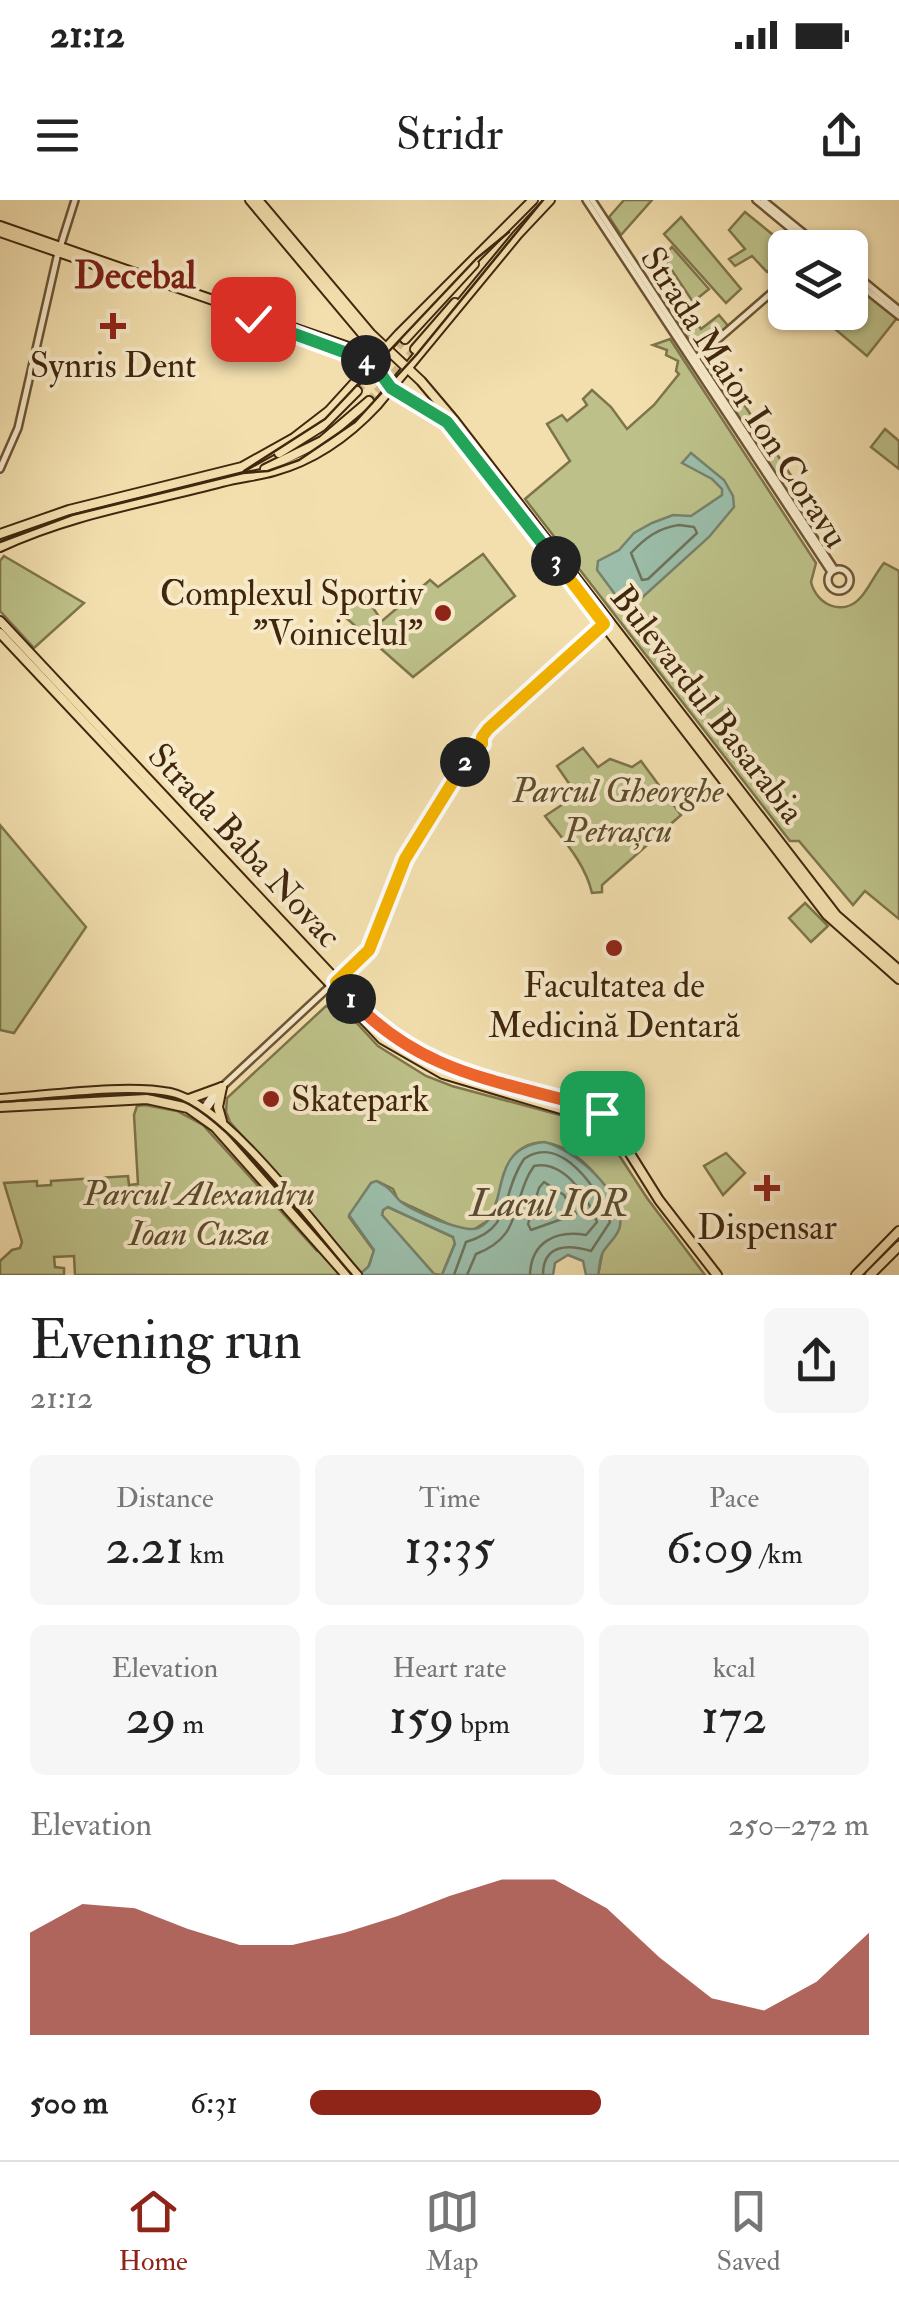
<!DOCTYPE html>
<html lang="en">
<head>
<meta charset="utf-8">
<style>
  :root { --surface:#fff; --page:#f6f6f6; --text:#222; --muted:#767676; --line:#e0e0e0; --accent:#8f2418 }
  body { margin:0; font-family:"IM FELL Double Pica",serif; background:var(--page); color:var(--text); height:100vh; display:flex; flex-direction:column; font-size:38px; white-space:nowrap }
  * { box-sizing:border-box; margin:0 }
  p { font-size:32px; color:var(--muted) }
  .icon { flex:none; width:55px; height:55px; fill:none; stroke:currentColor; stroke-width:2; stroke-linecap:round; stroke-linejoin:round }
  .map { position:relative; height:1075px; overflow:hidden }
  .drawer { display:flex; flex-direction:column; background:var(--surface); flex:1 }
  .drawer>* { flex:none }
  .tools { position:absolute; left:768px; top:30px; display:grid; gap:20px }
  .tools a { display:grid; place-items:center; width:100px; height:100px; border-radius:15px; background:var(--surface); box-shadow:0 2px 8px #0004; font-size:50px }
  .pin { position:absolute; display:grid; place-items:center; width:85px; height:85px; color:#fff; margin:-42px; border-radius:20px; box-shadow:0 5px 15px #0006 }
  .km { position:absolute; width:50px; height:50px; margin:-25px; border-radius:50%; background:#222; color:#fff; font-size:28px; line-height:50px; text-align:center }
  .round { display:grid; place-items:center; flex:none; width:105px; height:105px; border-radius:15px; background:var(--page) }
  .headline { display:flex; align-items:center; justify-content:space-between; height:170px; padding:0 30px }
  h1 { font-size:55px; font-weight:600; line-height:75px }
  .figures { display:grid; grid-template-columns:repeat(3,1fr); gap:15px; height:170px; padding:10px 30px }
  .figures div { display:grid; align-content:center; border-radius:15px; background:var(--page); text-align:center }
  .figures b { font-size:50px; font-weight:600 }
  .figures small { font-size:28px; font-weight:400 }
  .figures p { font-size:28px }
  .chart { height:280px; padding:20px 30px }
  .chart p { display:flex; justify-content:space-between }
  .chart svg { width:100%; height:180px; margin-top:10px; fill:var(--accent); opacity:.7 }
  ul { padding:0 30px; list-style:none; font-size:32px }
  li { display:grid; grid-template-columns:160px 120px 1fr; align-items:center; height:75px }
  li i { height:25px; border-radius:12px; background:var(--accent) }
  .status { display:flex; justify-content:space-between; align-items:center; height:70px; padding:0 50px; background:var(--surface); direction:ltr }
  .status svg { height:28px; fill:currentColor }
  header { display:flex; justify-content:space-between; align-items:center; height:130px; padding:0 30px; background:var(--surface); font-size:45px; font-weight:600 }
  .dock { display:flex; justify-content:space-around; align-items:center; height:140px; border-top:2px solid var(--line); background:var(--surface); font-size:28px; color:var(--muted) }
  .dock a { display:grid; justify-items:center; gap:5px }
  .dock .on { color:var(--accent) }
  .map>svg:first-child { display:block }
  .green { fill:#bdc189; stroke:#7e744b; stroke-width:2.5 }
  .water { fill:#9bbda9; stroke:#77816b; stroke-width:2.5 }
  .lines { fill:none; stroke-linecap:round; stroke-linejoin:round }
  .shore { stroke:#6e725b; stroke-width:2.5 }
  .major-tunnel { stroke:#cfba8e; stroke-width:8; stroke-dasharray:8 4; stroke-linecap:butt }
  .minor-casing { stroke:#6d5435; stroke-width:10 }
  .major-casing { stroke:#40260d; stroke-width:12 }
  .minor { stroke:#f7eaca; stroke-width:5 }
  .major { stroke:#f3dfae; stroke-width:8 }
  .tram { stroke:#40260d; stroke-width:2.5 }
  .split-1-casing { stroke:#fff; stroke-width:20 }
  .split-2-casing { stroke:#fff; stroke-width:20 }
  .split-3-casing { stroke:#fff; stroke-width:20 }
  .split-4-casing { stroke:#fff; stroke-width:20 }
  .split-5-casing { stroke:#fff; stroke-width:20 }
  .split-1 { stroke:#f0652b; stroke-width:12 }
  .split-2 { stroke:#f5b400; stroke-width:12 }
  .split-3 { stroke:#f5b400; stroke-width:12 }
  .split-4 { stroke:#22a559; stroke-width:12 }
  .split-5 { stroke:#22a559; stroke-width:12 }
  .poi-dot { fill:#8f2418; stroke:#f7eaca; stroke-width:4 }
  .labels { text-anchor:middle; stroke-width:8; stroke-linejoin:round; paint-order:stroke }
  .poi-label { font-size:35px; fill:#40260d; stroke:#f7eaca }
  .street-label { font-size:35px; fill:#40260d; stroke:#f7eaca }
  .park-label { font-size:35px; font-style:italic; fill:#5f4d2c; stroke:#f7eaca }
  .neighbourhood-label { font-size:38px; font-weight:bold; fill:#7a1f14; stroke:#f7eaca }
  .water-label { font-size:38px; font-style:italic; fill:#574c34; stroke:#f7eaca }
</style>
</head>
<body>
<div class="status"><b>21:12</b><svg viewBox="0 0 49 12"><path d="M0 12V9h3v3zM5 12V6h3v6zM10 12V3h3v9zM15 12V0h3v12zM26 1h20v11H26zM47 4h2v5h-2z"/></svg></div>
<header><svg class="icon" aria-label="menu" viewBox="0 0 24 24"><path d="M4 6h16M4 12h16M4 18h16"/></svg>Stridr<svg class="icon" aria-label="share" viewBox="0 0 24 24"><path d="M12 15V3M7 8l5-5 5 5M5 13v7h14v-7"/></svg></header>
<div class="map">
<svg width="899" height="1075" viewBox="0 0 899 1075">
  <rect width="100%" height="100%" fill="#f3dfae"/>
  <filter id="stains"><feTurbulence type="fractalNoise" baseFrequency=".002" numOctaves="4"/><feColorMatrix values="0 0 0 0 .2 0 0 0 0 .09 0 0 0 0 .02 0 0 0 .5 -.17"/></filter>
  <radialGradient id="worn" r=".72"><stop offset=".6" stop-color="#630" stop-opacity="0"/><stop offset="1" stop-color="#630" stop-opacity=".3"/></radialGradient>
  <g class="green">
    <polygon points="624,0 652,0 621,35 609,17"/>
    <polygon points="745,12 788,47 785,48 785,56 767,72 752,56 735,66 729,59 745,49 729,30"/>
    <polygon points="681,17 741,89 726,103 664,34"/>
    <polygon points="672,47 709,89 693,102 663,57"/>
    <polygon points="852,82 897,118 867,156 816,113 850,112"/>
    <polygon points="688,111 701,129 719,115 729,127 698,154 675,119"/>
    <path d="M670,139L816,363L811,382C816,404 843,418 861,397C869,388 875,374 884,363L899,371V719L865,691L853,705L799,641H790L525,299L570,261L547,224L562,215L567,221L587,205L583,199L592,190L611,207L627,229L654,205L679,174L676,171L678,161L666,155L667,150L653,145Z"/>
    <polygon points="733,194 741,200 792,277 782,284 728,201"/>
    <polygon points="885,229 899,241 899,269 871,247"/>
    <polygon points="483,354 515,396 413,477 344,416 350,404 348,397 360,389 382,421 430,380 438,387"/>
    <polygon points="4,356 84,403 34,448 0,411 0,361"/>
    <path d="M583,548L598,567L610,559L632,567L641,561L681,615L602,685V692L592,693C585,663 564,641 545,616L577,595L557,566Z"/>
    <polygon points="0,625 86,727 14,833 0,830"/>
    <polygon points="805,703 828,726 811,742 789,718"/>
    <path d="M326,806L335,810L342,807L378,846L426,876L452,886L582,921L604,932L647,998L705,1075H598L603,1050L607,989C588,962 548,924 516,953L489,1020L473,1030H461L410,1006L398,1000L393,989L377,981L371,983L349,1017L374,1051L368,1068L359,1075H352L358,1069L230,922L226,912L227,898Z"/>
    <polygon points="145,905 177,911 203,925 317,1051 319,1050 339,1072 338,1075 75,1075 74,1056 54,1057 55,1067 64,1068 64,1075 0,1075 0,1061 12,1050 20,1048 22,1042 4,983 37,981 37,986 51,985 51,981 128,976 129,985 138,984 134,915 137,906"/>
    <polygon points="726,953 745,973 723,995 704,966"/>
    <polygon points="388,1007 453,1037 455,1043 442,1075 434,1074 382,1015 383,1010"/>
  </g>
  <g class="water">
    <polygon points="691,253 724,280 733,296 734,307 709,337 635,404 623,405 597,370 598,361 619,350 634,333 652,323 673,315 691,316 722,295 722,289 712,279 682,263"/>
    <path d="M544,942C573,948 625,993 620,1026C618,1037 608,1043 603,1052C599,1059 600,1067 598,1075H586L583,1061L568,1055L555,1063L553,1075H442L455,1044L453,1037L388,1007L383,1010L382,1015L435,1075H359L369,1066L374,1050L349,1015L371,983L376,981C390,988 390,990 399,1000C408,1010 466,1034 478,1028C512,1014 484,948 544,942Z"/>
  </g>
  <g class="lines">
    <g class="shore">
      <path d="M679,325L694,327L697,333L648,379L642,380L631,353C645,338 658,328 679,325Z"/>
      <polygon points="544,982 564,995 576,1014 531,1030 528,1024 539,988"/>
      <path d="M454,1075L466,1042C514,1029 500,994 524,959C561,932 601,992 610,1022L591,1051C568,1044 543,1044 543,1075"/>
      <path d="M467,1075L476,1054C520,1037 511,1010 529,974L534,966C565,960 588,998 597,1022L586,1035C557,1030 531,1041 530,1075"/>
    </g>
    <g class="major-tunnel">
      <polyline points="357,191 405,139"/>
      <polyline points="369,201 415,149"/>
    </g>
    <defs>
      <g id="minor">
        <polyline points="586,0 831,372"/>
        <polyline points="592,0 835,370"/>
        <polyline points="756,0 814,48"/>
        <polyline points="763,0 822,48"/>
        <polyline points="850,70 899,110"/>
        <polyline points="850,77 899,116"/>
        <polyline points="694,160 785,81"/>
        <polyline points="0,269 18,228 57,57 75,0"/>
        <circle cx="839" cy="380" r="11"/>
        <polygon points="478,537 483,540 480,545 475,542"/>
        <polyline points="482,537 602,425"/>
        <polyline points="201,912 210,898 369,750 405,659 477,544"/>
        <polyline points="204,913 218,894"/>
      </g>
      <g id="major">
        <polyline points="250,0 370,143 373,154"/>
        <polyline points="258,0 371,134 421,181 454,220 836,715 899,770"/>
        <polyline points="0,26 354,149 373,154 382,151"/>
        <polyline points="0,32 157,86"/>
        <polyline points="269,125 317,142"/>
        <polyline points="405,139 474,64"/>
        <polyline points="415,149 455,103"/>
        <polyline points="345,152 373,163"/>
        <polyline points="373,163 391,188 450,225 827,715 899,779"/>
        <polyline points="279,253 322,226 357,191"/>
        <polyline points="265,269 322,241 369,201"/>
        <polyline points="0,334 69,310 242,267 294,238 329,211 399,134 533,0"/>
        <path d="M0,347C70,314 147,302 222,282C239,277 257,276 274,271C314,260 349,235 377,205L518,34L550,0"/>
        <path d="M0,421L384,831C443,876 516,886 586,906L609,920L659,1000L717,1075"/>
        <polyline points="0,433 382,839 443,874 608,923"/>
        <path d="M0,899C47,896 126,884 170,893C227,905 316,1029 357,1075"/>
        <polyline points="189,899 222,887"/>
        <polyline points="0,907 147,899 188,908 215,927 346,1075"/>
        <polyline points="222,921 218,907 222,887"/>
        <polyline points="856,1075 899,1031"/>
        <polyline points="870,1075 899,1046"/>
      </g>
    </defs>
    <use href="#minor" class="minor-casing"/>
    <use href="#major" class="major-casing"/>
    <use href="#minor" class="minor"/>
    <use href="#major" class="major"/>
    <g class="tram">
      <polyline points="244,271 325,219 476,59 509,32"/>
      <polyline points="0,342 72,315 243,273 268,271 299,260 355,222 417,154 543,0"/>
      <path d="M0,902C45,900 135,886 175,898C228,914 313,1031 352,1075"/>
    </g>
  </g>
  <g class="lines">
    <defs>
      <path id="split-1" d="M351,799C421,873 493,879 586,906L602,913"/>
      <polyline id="split-2" points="351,799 336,782 369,750 405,659 465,562"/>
      <polyline id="split-3" points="465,562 477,544 482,544 482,537 488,529 604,424 556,361"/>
      <polyline id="split-4" points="366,160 373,163 391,188 447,222 556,361"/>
      <polyline id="split-5" points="253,119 366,160"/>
    </defs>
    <use href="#split-1" class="split-1-casing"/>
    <use href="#split-2" class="split-2-casing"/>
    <use href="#split-3" class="split-3-casing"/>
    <use href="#split-4" class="split-4-casing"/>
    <use href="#split-5" class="split-5-casing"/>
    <use href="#split-1" class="split-1"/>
    <use href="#split-2" class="split-2"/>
    <use href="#split-3" class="split-3"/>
    <use href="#split-4" class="split-4"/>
    <use href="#split-5" class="split-5"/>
  </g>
  <g class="poi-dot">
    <path d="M108 111h10v10h10v10h-10v10h-10v-10h-10v-10h10z"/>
    <circle cx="443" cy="413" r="10"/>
    <circle cx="614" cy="748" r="10"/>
    <circle cx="271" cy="899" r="10"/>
    <path d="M762 973h10v10h10v10h-10v10h-10v-10h-10v-10h10z"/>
  </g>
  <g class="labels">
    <g class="poi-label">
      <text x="113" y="177">Synris Dent</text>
      <text x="423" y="405" text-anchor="end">Complexul Sportiv<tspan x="423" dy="40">"Voinicelul"</tspan></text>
      <text x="614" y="797">Facultatea de<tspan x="614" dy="40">Medicină Dentară</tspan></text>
      <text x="291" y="911" text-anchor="start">Skatepark</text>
      <text x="767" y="1039">Dispensar</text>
    </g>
    <g class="street-label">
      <text transform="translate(745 197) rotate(57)" y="12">Strada Maior Ion Coravu</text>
      <text transform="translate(708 504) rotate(52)" y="12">Bulevardul Basarabia</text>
      <text transform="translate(245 645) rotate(47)" y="12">Strada Baba Novac</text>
    </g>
    <g class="park-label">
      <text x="618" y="602">Parcul Gheorghe<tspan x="618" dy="40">Petrașcu</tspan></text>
      <text x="199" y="1005">Parcul Alexandru<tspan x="199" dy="40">Ioan Cuza</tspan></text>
    </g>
    <g class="neighbourhood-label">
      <text x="135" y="88">Decebal</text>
    </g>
    <g class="water-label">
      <text x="549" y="1016">Lacul IOR</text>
    </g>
  </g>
  <rect width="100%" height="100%" filter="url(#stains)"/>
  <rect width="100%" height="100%" fill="url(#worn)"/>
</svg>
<div class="tools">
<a><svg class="icon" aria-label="layers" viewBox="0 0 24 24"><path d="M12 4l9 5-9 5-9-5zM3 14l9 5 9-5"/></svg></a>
</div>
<div class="pin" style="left:602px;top:913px;background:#1e9e55"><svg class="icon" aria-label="arrive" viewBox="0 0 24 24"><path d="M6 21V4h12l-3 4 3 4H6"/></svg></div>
<div class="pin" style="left:253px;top:119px;background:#d93025"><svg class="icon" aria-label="check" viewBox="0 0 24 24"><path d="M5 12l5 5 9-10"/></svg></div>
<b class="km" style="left:351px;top:799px">1</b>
<b class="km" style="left:465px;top:562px">2</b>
<b class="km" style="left:556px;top:361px">3</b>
<b class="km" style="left:366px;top:160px">4</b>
</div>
<section class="drawer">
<div class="headline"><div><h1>Evening run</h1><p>21:12</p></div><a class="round"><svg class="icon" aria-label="share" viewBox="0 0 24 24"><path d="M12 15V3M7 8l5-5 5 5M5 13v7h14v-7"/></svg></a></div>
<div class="figures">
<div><p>Distance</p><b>2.21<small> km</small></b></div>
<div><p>Time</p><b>13:35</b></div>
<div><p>Pace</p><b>6:09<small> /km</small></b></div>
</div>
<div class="figures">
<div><p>Elevation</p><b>29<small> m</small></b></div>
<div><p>Heart rate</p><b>159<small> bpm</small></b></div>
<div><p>kcal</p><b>172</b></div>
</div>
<div class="chart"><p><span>Elevation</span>250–272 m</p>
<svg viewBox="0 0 160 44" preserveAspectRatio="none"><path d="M0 44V19L10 12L20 13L30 18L40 22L50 22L60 19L70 15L80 10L90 6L100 6L110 13L120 25L130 35L140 38L150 31L160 19V44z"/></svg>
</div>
<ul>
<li><b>500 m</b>6:31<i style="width:52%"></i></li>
</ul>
</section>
<nav class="dock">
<a class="on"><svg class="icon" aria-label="home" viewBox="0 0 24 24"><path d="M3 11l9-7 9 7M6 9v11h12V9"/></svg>Home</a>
<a><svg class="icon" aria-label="map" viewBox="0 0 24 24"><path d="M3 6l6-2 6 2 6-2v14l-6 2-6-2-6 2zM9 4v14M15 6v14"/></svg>Map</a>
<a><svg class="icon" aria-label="saved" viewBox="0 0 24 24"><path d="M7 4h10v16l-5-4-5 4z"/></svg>Saved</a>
</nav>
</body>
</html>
